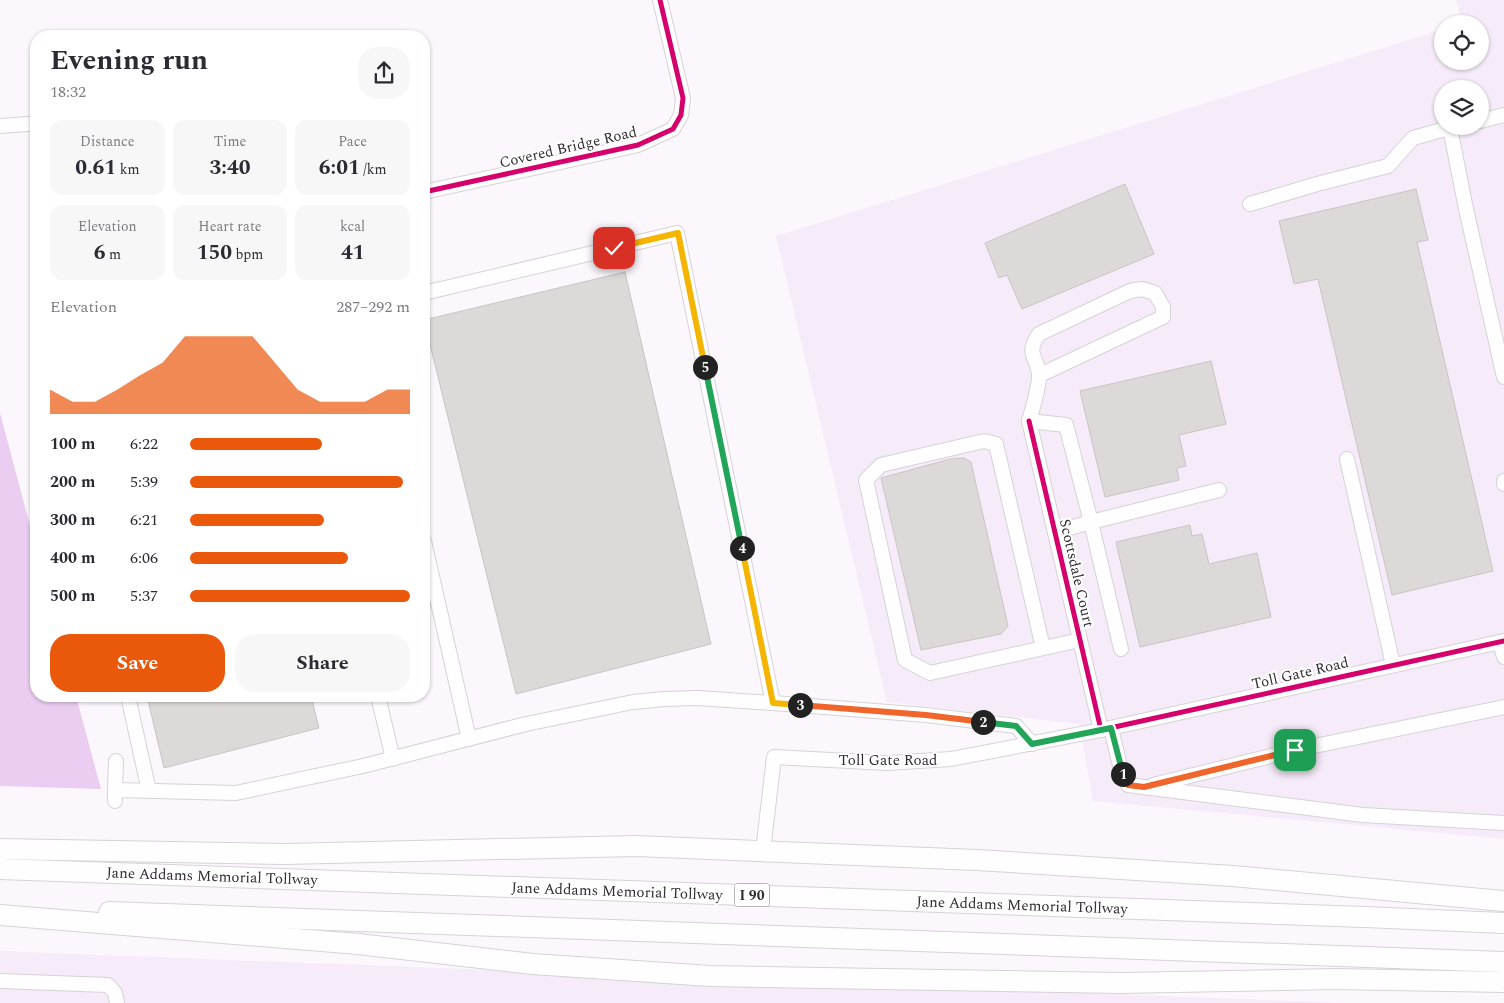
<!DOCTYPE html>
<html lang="en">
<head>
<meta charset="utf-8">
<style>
  :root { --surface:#fff; --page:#f7f7f7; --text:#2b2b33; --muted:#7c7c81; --accent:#ea580c }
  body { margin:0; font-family:Spectral,serif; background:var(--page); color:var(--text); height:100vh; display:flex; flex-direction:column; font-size:19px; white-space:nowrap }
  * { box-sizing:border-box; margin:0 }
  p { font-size:16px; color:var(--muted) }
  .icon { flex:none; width:28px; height:28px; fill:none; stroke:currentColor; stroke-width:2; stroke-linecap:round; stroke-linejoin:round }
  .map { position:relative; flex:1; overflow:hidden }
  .sheet { position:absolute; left:30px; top:30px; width:400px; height:672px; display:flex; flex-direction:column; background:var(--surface); border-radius:20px; box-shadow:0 1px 4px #0004 }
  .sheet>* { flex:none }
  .tools { position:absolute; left:1434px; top:15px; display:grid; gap:10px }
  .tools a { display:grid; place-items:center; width:55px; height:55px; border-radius:50%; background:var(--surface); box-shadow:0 1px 4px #0004; font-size:25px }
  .pin { position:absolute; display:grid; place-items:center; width:42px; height:42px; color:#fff; margin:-21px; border-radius:10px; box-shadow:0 2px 8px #0006 }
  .km { position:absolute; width:25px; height:25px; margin:-12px; border-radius:50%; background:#222; color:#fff; font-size:14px; line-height:25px; text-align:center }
  .round { display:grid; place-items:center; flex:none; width:52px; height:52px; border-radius:20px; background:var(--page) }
  .head { display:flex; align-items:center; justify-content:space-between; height:85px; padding:0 20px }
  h1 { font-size:28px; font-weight:700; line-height:38px }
  .stats { display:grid; grid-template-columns:repeat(3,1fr); gap:8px; height:85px; padding:5px 20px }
  .stats div { display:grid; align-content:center; border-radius:12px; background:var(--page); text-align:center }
  .stats b { font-size:21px; font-weight:700 }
  .stats small { font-size:14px; font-weight:400 }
  .stats p { font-size:14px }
  .chart { height:140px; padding:10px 20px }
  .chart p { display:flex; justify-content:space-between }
  .chart svg { width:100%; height:90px; margin-top:5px; fill:var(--accent); opacity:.7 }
  .button { display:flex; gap:10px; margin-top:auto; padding:10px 20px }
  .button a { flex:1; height:58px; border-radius:20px; background:var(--accent); color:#fff; font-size:20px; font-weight:700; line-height:58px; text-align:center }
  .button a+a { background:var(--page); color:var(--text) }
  ul { padding:0 20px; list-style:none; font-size:16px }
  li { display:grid; grid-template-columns:80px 60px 1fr; align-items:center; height:38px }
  li i { height:12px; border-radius:6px; background:var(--accent) }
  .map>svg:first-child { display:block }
  .built { fill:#f6ebf8; fill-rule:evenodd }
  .forest { fill:#eacdf0 }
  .building { fill:#ddd9d9; stroke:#c8c5c5 }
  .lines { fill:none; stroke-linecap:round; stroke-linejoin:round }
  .minor-casing { stroke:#d6d2d7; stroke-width:16 }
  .highway-casing { stroke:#d6d2d7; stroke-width:22 }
  .minor { stroke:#fffeff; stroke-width:14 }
  .highway { stroke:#fffeff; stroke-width:20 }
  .cycleway-casing { stroke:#fff; stroke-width:8 }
  .cycleway { stroke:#d6006c; stroke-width:5 }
  .split-1-casing { stroke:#fff; stroke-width:10 }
  .split-2-casing { stroke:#fff; stroke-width:10 }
  .split-3-casing { stroke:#fff; stroke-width:10 }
  .split-4-casing { stroke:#fff; stroke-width:10 }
  .split-5-casing { stroke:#fff; stroke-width:10 }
  .split-6-casing { stroke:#fff; stroke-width:10 }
  .split-1 { stroke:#f0652b; stroke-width:6 }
  .split-2 { stroke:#22a559; stroke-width:6 }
  .split-3 { stroke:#f0652b; stroke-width:6 }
  .split-4 { stroke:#f5b400; stroke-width:6 }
  .split-5 { stroke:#22a559; stroke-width:6 }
  .split-6 { stroke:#f5b400; stroke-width:6 }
  .labels { text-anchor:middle; stroke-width:4; stroke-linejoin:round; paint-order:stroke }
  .shield { fill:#fff; stroke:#6f6c70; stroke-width:1 }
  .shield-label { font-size:14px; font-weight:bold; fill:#312d32 }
  .street-label { font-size:15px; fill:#312d32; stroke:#fff }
</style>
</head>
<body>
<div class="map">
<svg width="1504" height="1003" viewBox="0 0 1504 1003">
  <rect width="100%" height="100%" fill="#fcf7fd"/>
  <g class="built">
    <path d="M1456,0H1504V839L1093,801L1079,724L887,702L776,236L1425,35L1442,28V61H1480V24H1452L1461,20ZM1442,89H1480V126H1442Z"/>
    <polygon points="0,951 1346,1003 0,1003"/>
  </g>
  <polygon class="forest" points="0,413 36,548 36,696 76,696 101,789 0,786"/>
  <g class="building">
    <polygon points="1125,184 1154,254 1022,309 1007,275 999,278 985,243"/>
    <polygon points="1416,189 1428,240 1417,242 1493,571 1392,595 1318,279 1294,284 1279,221"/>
    <polygon points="625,272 711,644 516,694 424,320"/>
    <polygon points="1211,361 1226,424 1179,435 1186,466 1177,468 1179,480 1105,497 1080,391"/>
    <polygon points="964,458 971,462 1008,626 1001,634 921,650 881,478 950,459"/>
    <polygon points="1190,525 1192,536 1202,534 1209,564 1257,553 1271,617 1140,647 1116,542"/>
    <polygon points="147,696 311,696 319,728 164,768"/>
  </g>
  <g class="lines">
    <defs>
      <g id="minor">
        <polyline points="1480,121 1504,115"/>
        <polyline points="0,126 28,124"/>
        <polyline points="1450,128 1466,209 1504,377"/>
        <polyline points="424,192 638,145 673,129 681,115 683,98 660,0"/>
        <polyline points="1250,204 1317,184 1388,166 1413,138 1456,126"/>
        <polyline points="424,293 677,233 773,703"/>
        <path d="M1040,375L1163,317V307L1155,293L1142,289L1130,291L1039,334C1025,354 1037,356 1039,374C1040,382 1032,411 1029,421L1101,730"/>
        <polyline points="1029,421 1066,425 1091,522 1219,490"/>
        <polyline points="1347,459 1393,665"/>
        <polyline points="1504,481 1504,484"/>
        <polyline points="1055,532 1091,522 1121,649"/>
        <polyline points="424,541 469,739"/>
        <polyline points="1500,642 1504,657"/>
        <polyline points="1043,648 996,444 984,441 881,465 866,480 905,660 930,673 1080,640"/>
        <polyline points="128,696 149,791"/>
        <polyline points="378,696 393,759"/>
        <polyline points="1111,728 1121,770 1128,785 1363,815 1504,823"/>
        <polyline points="1153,785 1295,750 1504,707"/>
        <polyline points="115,790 116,761"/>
        <polyline points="115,801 115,790 236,793 363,766 526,724 633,702 664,699 698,698 773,703 926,715 1016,726 1032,744"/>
        <polyline points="763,851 774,757 887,763 951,759 1101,730 1504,641"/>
        <polyline points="0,981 108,985 115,993 117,1003"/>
      </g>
      <g id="highway">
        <polyline points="0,849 285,854 636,846 977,860 1233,876 1504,901"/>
        <polyline points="0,869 1365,917 1504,923"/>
        <polyline points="109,912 1504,962"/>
        <polyline points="0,915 358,944 533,964 710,976 1121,983 1334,979 1504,982"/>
      </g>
    </defs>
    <use href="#minor" class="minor-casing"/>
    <use href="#highway" class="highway-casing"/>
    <use href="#minor" class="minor"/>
    <use href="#highway" class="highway"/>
    <defs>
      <g id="cycleway">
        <polyline points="424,192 638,145 673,129 681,115 683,98 660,0"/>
        <polyline points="1029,421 1101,730 1504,641"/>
      </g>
    </defs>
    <use href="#cycleway" class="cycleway-casing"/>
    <use href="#cycleway" class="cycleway"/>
  </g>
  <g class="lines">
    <defs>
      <polyline id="split-1" points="1123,774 1128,785 1144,787 1295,750"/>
      <polyline id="split-2" points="983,722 1016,726 1032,744 1111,728 1123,774"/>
      <polyline id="split-3" points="800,705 926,715 983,722"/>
      <polyline id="split-4" points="742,548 773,703 800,705"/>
      <polyline id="split-5" points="705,367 742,548"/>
      <polyline id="split-6" points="614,248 678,233 705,367"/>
    </defs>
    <use href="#split-1" class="split-1-casing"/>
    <use href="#split-2" class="split-2-casing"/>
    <use href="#split-3" class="split-3-casing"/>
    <use href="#split-4" class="split-4-casing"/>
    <use href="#split-5" class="split-5-casing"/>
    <use href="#split-6" class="split-6-casing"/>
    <use href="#split-1" class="split-1"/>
    <use href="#split-2" class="split-2"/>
    <use href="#split-3" class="split-3"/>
    <use href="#split-4" class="split-4"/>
    <use href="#split-5" class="split-5"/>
    <use href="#split-6" class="split-6"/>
  </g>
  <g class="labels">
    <rect class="shield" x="734.5" y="883.5" width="35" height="23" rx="4"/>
    <g class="shield-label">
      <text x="752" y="900">I 90</text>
    </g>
    <g class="street-label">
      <text transform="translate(568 147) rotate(-13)" y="5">Covered Bridge Road</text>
      <text transform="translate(1077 573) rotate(77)" y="5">Scottsdale Court</text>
      <text transform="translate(1300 673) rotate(-13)" y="5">Toll Gate Road</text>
      <text x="888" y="765">Toll Gate Road</text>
      <text transform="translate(212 876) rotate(2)" y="5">Jane Addams Memorial Tollway</text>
      <text transform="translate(617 891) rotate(2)" y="5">Jane Addams Memorial Tollway</text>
      <text transform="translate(1022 905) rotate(2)" y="5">Jane Addams Memorial Tollway</text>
    </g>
  </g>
</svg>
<div class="tools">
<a><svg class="icon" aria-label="locate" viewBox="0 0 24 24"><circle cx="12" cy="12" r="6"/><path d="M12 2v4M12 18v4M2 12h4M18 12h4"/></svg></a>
<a><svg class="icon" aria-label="layers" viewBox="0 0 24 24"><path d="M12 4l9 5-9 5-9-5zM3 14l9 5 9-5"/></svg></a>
</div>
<div class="pin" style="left:1295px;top:750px;background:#1e9e55"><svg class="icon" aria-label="arrive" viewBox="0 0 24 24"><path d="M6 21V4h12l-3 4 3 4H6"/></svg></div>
<div class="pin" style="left:614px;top:248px;background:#d93025"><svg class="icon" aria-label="check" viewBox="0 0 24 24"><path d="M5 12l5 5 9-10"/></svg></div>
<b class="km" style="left:1123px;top:774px">1</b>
<b class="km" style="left:983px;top:722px">2</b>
<b class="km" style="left:800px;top:705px">3</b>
<b class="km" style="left:742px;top:548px">4</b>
<b class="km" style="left:705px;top:367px">5</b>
<section class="sheet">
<div class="head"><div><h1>Evening run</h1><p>18:32</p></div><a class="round"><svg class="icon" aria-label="share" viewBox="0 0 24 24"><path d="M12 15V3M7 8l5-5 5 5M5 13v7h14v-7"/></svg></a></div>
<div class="stats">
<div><p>Distance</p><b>0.61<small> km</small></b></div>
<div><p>Time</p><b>3:40</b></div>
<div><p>Pace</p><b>6:01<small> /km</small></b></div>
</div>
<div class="stats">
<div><p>Elevation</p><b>6<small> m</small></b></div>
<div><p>Heart rate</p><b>150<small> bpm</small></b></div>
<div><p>kcal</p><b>41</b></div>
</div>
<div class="chart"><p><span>Elevation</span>287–292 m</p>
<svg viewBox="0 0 160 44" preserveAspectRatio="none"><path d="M0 44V32L10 38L20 38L30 32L40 25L50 19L60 6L70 6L80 6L90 6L100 19L110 32L120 38L130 38L140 38L150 32L160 32V44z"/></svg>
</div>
<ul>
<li><b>100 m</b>6:22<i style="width:60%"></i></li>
<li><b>200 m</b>5:39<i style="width:97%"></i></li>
<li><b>300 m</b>6:21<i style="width:61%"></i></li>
<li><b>400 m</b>6:06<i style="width:72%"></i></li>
<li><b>500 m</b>5:37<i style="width:100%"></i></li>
</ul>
<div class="button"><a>Save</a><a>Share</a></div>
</section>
</div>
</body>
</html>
